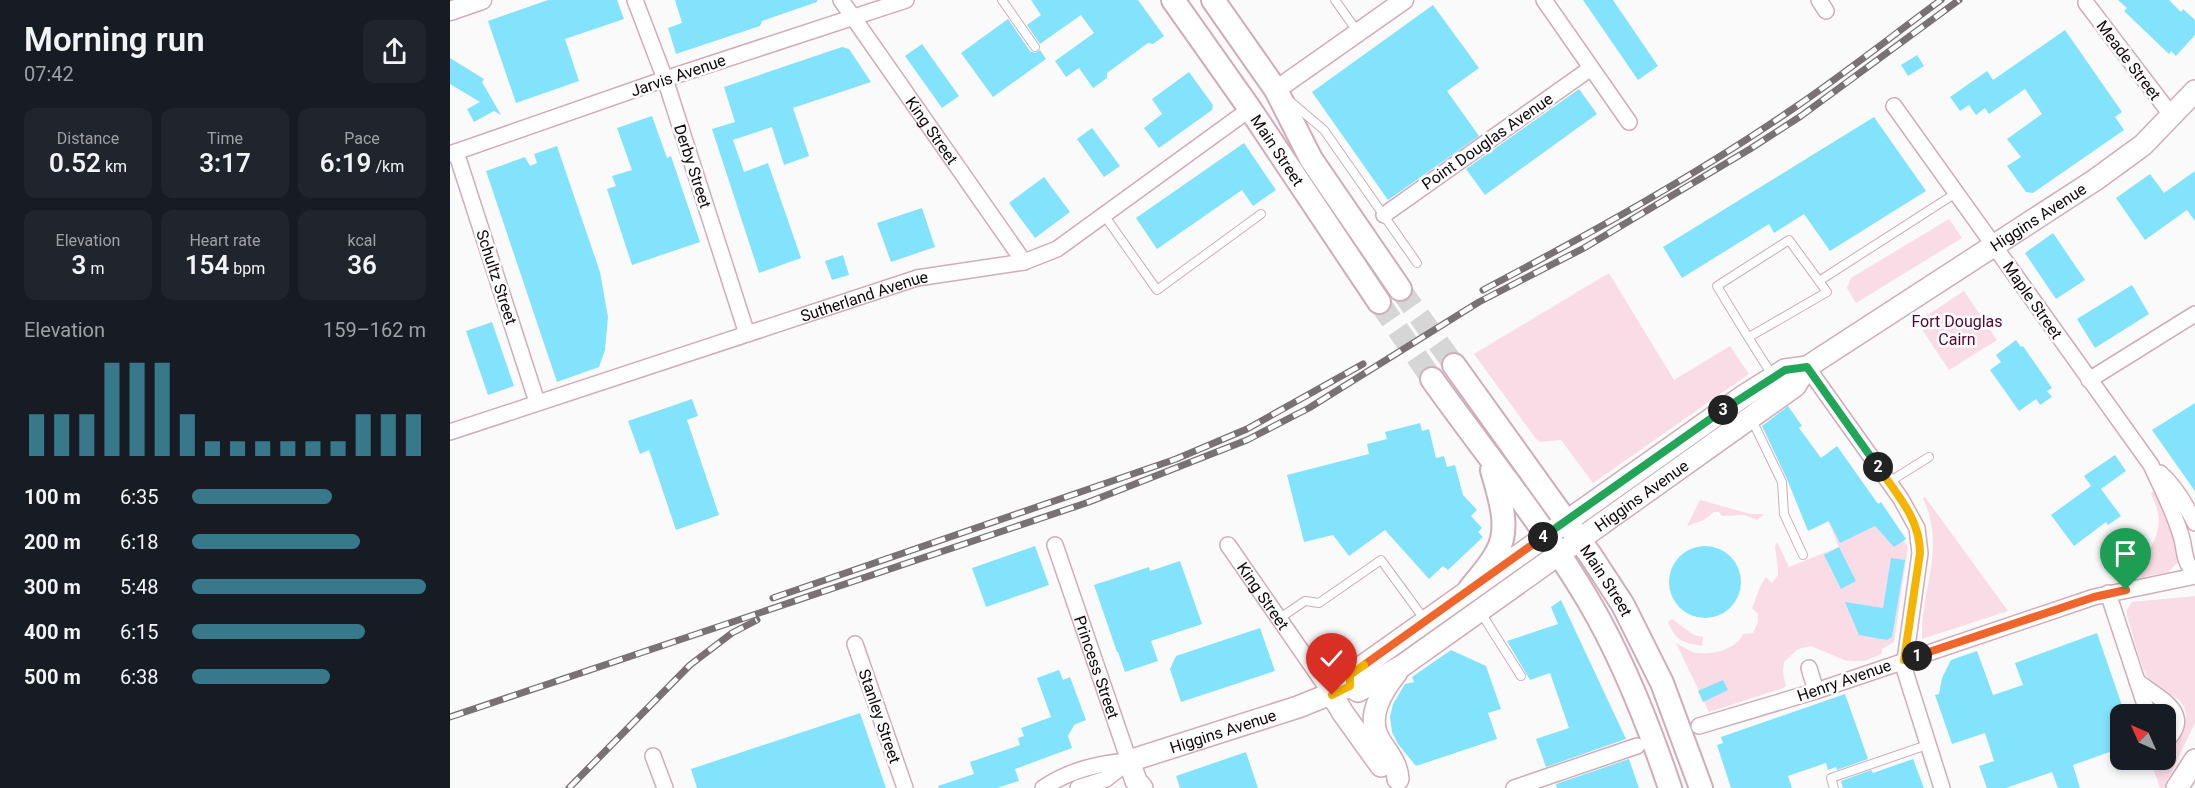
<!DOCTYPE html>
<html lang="en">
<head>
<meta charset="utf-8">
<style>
  :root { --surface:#171b24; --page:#20242c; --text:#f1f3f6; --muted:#9ea1a6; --accent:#37798a }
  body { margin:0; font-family:Roboto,sans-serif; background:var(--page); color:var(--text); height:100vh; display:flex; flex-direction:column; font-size:22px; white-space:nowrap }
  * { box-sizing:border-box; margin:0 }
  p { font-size:20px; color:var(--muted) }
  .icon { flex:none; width:33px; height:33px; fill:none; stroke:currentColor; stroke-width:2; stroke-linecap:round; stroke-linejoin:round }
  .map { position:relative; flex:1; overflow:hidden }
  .drawer { display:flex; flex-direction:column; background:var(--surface); width:450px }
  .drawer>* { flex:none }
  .needle { width:39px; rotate:315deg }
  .fabs { position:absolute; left:1660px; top:704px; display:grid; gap:12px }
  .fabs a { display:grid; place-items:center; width:66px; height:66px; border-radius:12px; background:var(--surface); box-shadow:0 3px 9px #0003; font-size:30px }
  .pin { position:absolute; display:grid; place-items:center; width:51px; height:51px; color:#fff; margin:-62px -26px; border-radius:50% 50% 50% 0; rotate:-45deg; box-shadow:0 0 6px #0007 }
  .pin .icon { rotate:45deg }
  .km { position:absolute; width:30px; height:30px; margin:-15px; border-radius:50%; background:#222; color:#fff; font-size:16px; line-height:30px; text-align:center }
  .round { display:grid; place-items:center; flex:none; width:63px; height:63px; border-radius:12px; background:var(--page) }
  .headline { display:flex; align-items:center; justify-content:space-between; height:102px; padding:0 24px }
  h1 { font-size:33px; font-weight:600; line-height:45px }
  .metrics { display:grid; grid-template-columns:repeat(3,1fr); gap:9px; height:102px; padding:6px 24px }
  .metrics div { display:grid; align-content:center; border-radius:12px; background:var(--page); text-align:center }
  .metrics b { font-size:26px; font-weight:600 }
  .metrics small { font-size:16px; font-weight:400 }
  .metrics p { font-size:16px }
  .chart { height:168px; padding:12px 24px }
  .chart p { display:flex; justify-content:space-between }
  .chart svg { width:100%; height:108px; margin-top:6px; stroke:var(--accent); stroke-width:6 }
  ul { padding:0 24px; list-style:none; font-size:20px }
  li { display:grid; grid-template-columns:96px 72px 1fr; align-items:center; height:45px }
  li i { height:15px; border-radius:8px; background:var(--accent) }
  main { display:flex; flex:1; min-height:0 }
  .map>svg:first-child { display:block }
  .green { fill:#fadce7 }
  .building { fill:#83e3fc }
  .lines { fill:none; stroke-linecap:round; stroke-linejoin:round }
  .primary-tunnel { stroke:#d7d6d6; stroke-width:22; stroke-dasharray:22 11; stroke-linecap:butt }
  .service-casing { stroke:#d1acba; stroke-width:10 }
  .minor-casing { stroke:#d1acba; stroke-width:18 }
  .tertiary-casing { stroke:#d1acba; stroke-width:21 }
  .secondary-casing { stroke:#d1acba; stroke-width:24 }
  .primary-casing { stroke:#d1acba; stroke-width:26 }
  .service { stroke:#fff; stroke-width:8 }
  .minor { stroke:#fff; stroke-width:15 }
  .tertiary { stroke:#fff; stroke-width:18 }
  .secondary { stroke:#fff; stroke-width:21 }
  .primary { stroke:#fff; stroke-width:22 }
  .rail-casing { stroke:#797275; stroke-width:7 }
  .rail { stroke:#fff; stroke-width:4.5; stroke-dasharray:14; stroke-linecap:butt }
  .split-1-casing { stroke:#fff; stroke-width:12 }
  .split-2-casing { stroke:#fff; stroke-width:12 }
  .split-3-casing { stroke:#fff; stroke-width:12 }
  .split-4-casing { stroke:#fff; stroke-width:12 }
  .split-5-casing { stroke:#fff; stroke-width:12 }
  .split-6-casing { stroke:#fff; stroke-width:12 }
  .split-1 { stroke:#f0652b; stroke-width:8 }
  .split-2 { stroke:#f5b400; stroke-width:8 }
  .split-3 { stroke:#22a559; stroke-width:8 }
  .split-4 { stroke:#22a559; stroke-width:8 }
  .split-5 { stroke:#f0652b; stroke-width:8 }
  .split-6 { stroke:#f5b400; stroke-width:8 }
  .labels { text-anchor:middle; stroke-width:5; stroke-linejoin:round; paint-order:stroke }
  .street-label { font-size:16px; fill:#13070c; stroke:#fff }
  .park-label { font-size:16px; fill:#580034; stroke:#fff }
</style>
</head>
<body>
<main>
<section class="drawer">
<div class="headline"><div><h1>Morning run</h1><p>07:42</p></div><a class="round"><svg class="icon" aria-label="share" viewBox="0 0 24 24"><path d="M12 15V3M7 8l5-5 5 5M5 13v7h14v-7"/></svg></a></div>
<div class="metrics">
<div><p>Distance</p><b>0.52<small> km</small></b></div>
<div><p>Time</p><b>3:17</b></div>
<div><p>Pace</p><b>6:19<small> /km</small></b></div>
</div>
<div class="metrics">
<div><p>Elevation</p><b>3<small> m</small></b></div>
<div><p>Heart rate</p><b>154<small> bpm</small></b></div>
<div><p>kcal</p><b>36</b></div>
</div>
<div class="chart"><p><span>Elevation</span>159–162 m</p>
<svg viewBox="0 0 160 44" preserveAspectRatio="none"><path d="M5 44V27M15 44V27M25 44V27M35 44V6M45 44V6M55 44V6M65 44V27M75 44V38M85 44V38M95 44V38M105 44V38M115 44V38M125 44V38M135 44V27M145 44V27M155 44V27"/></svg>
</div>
<ul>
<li><b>100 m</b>6:35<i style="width:60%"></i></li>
<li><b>200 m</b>6:18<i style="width:72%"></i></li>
<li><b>300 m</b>5:48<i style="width:100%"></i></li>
<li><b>400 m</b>6:15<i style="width:74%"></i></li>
<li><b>500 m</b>6:38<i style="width:59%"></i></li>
</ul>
</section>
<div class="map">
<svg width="1745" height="788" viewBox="0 0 1745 788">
  <rect width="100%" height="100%" fill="#fafafa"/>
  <g class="green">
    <polygon points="1499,219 1512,238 1406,303 1397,288 1401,278"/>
    <polygon points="1159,273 1224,380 1280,346 1299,374 1143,483 1111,440 1091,442 1086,439 1024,354"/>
    <polygon points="1514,291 1547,340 1499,370 1467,322"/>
    <path d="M1703,491C1715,500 1731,548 1728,562L1718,572L1678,580L1676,576L1693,570C1701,538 1719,529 1701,494Z"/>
    <path d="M1475,497L1558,611L1472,639C1470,588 1497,552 1473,498Z"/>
    <polygon points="1250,500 1301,514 1314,514 1307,520 1294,515 1272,516 1269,512 1264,512 1254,520 1237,526"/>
    <path d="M1426,501L1458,547L1444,642L1432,649V654L1414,661H1402L1394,660L1361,646L1348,649L1334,662L1333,672L1336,686L1333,688L1259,712L1226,643C1232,646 1240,652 1248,653C1263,655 1287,649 1293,634L1303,633L1308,622V614L1302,608C1307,597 1309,586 1316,577L1322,583L1328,575V569L1325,546L1327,542L1339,567L1389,547L1378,521Z"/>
    <path d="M1745,596V723L1714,788H1710L1700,759H1716V750C1731,738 1745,716 1729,700C1719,692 1705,691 1698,678C1688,660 1684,636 1677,616V610L1682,602Z"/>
    <path d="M1222,619L1244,635L1253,637L1252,646C1233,642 1226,642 1218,622Z"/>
  </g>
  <g class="building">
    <polygon points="98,0 167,0 174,19 115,39 129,81 66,103 38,21"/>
    <polygon points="225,0 367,0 367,2 312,21 310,26 226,54 218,28 232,23"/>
    <polygon points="581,0 688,0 714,36 703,44 698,43 657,73 657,78 643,88 629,68 616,77 605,61 644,33 631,15 590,44 577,25 591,15"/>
    <polygon points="1133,0 1163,0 1208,66 1188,80"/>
    <polygon points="1668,0 1719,0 1731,12 1733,9 1745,20 1745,35 1726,56 1721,51 1719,54 1674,11 1677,8"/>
    <polygon points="983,5 1029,68 997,91 1029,136 938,200 862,92"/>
    <polygon points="558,19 580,51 585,53 590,50 596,59 543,97 511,53"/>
    <polygon points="1615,30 1672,112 1665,117 1674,130 1583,193 1576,192 1557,166 1571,157 1557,139 1592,114 1575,89 1539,114 1535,108 1526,115 1519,105 1510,111 1500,97 1537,71 1543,80"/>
    <polygon points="472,44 509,96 492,108 455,56"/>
    <polygon points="392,47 399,49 421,82 343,108 359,156 334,165 322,127 283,140 294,172 318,163 351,258 309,273 262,129 285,122 274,87"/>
    <polygon points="1467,55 1474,66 1458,76 1451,65"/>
    <polygon points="0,58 34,79 32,82 51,115 44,111 24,122 17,109 30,102 0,84"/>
    <polygon points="739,72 763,105 762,110 709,148 694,128 712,114 702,99"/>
    <polygon points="1129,89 1147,114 1035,195 1016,169"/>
    <polygon points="202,116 217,158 221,156 250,242 182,265 157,189 166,186 162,176 182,170 167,128"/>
    <polygon points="1424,117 1476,191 1380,251 1354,214 1324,233 1319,224 1232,278 1213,247"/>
    <polygon points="642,128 670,166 654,177 627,139"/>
    <polygon points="794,143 826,190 803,206 792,190 707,249 686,218"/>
    <polygon points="107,146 150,272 158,317 155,350 149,367 107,382 36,171 75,157 80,166 87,163 84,154"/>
    <polygon points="1745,171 1745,221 1737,210 1695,240 1666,198 1700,174 1714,193"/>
    <polygon points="594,177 620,212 585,238 559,203"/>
    <polygon points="472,208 485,247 441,262 427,223"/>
    <polygon points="1603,233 1635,280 1606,299 1575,253"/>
    <polygon points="393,255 399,275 382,280 375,261"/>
    <polygon points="1682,285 1699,314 1645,348 1627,319"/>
    <polygon points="42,322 64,386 38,395 16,331"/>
    <polygon points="1566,340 1571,347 1573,346 1602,388 1597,391 1602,397 1590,405 1586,399 1569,411 1540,370 1551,362 1546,355"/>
    <polygon points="242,399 248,416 237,420 269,515 226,530 199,450 190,454 178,421"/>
    <polygon points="1745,403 1745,491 1702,430"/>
    <polygon points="1338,406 1352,426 1349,428 1371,458 1387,446 1428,504 1431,502 1456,539 1444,547 1425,526 1390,543 1379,521 1358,531 1337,479 1312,426"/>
    <polygon points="970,423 972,431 979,429 986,458 994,456 997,467 1005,465 1013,495 1027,510 1021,516 1032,528 1028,532 1033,537 998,570 993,566 979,579 935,530 899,556 883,535 854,542 837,475 919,454 917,444 937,439 935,432"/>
    <polygon points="1665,455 1676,471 1651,489 1671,516 1658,525 1656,522 1624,546 1601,515 1641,486 1634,476"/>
    <circle cx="1255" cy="582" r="36"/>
    <polygon points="585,546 599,585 536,607 522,568"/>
    <polygon points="1389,547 1406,581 1391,589 1374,555"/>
    <polygon points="1441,558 1455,560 1442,637 1437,640 1409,635 1395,602 1433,608"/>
    <polygon points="730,561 752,624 701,641 708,661 675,672 668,652 667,652 644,585 699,567 700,571"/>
    <polygon points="1111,600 1176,739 1096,767 1086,739 1119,728 1100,673 1080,680 1057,641 1108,624 1101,607"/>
    <polygon points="810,628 825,671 731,702 720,669 726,656"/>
    <polygon points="1647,633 1675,714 1671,714 1671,748 1623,765 1630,788 1608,788 1602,772 1556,788 1537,788 1529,766 1544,761 1535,733 1502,744 1485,695 1489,694 1492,678 1501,660 1527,651 1543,695 1573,685 1565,663"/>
    <polygon points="1001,650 1036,666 1051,709 1038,713 1047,739 966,766 948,744 942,732 940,717 943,704 955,684 964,682 962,677"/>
    <polygon points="609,670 613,680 620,677 636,720 624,725 618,736 622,748 565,769 569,781 547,788 489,788 488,786 524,774 520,762 570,745 568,738 574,736 571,728 601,717 587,678"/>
    <polygon points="1273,680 1278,690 1253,702 1248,691"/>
    <polygon points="1395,694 1418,759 1387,770 1386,767 1378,770 1376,763 1338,776 1342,788 1281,788 1267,745 1273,743 1271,737"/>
    <polygon points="410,713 436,788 247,788 241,769"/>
    <polygon points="796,752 808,788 730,788 726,776"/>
    <polygon points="1179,759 1189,788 1107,788 1106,784"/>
    <polygon points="1463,759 1474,788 1393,788 1391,781 1421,770 1423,773"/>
  </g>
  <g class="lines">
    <g class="primary-tunnel">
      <polyline points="950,289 1004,365"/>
      <polyline points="929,302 982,379"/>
    </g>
    <defs>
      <g id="service">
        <polyline points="552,0 585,47"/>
        <polyline points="885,0 907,31"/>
        <polyline points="841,102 874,130 967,263"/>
        <polyline points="654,215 707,290 811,214"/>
        <polyline points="1369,281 1506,193"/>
        <path d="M1299,337L1377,292L1339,240L1267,286C1285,316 1303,346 1323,376"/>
        <polyline points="1301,418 1332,482 1334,514 1353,555"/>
        <polyline points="1439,482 1479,457"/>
        <polyline points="1031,613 1071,676"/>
        <polyline points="830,618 855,601 869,603 931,560 975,620"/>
        <polyline points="1384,788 1381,778 1477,745"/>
      </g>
      <g id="minor">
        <polyline points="185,0 215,79 297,334"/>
        <path id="s1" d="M391,0L574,262"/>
        <polyline points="1094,0 1179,122"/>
        <polyline points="1369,0 1376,11"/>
        <polyline points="1636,3 1722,116"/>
        <path d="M1444,106L1701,465C1712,489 1725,513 1732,539C1735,551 1734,564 1745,572"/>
        <polyline points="6,152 87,402"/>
        <polyline points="0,154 215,79 456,0"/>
        <polyline points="934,215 1141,68"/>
        <polyline points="1357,367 1451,499 1467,528 1470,553 1454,668 1492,788"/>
        <polyline points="1639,380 1745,314"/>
        <path id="s2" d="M0,432L467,278L574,262L607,249L800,109"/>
        <path d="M1710,473C1725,486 1736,505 1745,523"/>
        <path id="s3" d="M605,545L679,761"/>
        <path id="s4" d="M778,545L882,695"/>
        <polyline points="1658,593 1698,714"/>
        <polyline points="405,644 455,788"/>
        <polyline points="1359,668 1366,691"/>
        <path d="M1687,681C1707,698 1745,712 1716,741"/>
        <polyline points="1249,726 1366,691 1644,597 1745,576"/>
        <polyline points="203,756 215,788"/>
        <path d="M593,788C618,771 649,763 679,761"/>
        <polyline points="628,788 656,779 679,761"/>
        <polyline points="1064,788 1187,746"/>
      </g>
      <g id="tertiary">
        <polyline points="0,11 32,0"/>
        <polyline points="826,90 954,0"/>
      </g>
      <g id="secondary">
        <path d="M947,672C932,691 915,717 930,741C938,754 947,763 948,779"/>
        <path id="s5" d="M900,686V675L1292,397L1335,370L1357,367L1645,180L1693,145L1745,91"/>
        <path id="s6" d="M900,686L908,691L952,666L1345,386L1357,367"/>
        <polyline points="882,695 893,713 931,766"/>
        <path id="s7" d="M692,788L686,781L679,761L848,707L900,686"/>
        <polyline points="1727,788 1745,760"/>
      </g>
      <g id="primary">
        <path id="s8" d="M723,0L800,109L929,302"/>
        <polyline points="763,0 826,90 861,159 950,289"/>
        <path id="s9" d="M1004,365L1141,556L1173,605L1212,683L1251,788"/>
        <path d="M982,379C1034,452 1092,522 1138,600C1173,659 1198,723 1220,788"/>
        <path d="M1019,590C1028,578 1040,566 1047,552C1061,527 1049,496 1042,470"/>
      </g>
    </defs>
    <use href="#service" class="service-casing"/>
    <use href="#minor" class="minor-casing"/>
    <use href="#tertiary" class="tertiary-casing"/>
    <use href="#secondary" class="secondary-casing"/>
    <use href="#primary" class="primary-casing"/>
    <use href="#service" class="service"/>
    <use href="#minor" class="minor"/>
    <use href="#tertiary" class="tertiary"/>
    <use href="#secondary" class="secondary"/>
    <use href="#primary" class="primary"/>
    <defs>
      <g id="rail">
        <path d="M1033,290C1139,234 1245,176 1344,108C1394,74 1442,36 1491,0"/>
        <polyline points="323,598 726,459 797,429 913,364"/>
        <polyline points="0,717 639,502 797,440 859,408 1029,302 1134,248 1300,149 1351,116 1509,0"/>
        <polyline points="119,788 240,665 282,633 307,620"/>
      </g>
    </defs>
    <use href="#rail" class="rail-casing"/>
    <use href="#rail" class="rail"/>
  </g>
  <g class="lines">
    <defs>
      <polyline id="split-1" points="1467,656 1644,597 1676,590"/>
      <path id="split-2" d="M1428,467C1447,494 1470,519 1470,553L1454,660L1467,656"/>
      <polyline id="split-3" points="1273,410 1335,370 1357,367 1428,467"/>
      <polyline id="split-4" points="1093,537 1273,410"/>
      <polyline id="split-5" points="914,665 1093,537"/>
      <polyline id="split-6" points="882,695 900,686 900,675 914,665"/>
    </defs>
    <use href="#split-1" class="split-1-casing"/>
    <use href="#split-2" class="split-2-casing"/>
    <use href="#split-3" class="split-3-casing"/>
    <use href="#split-4" class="split-4-casing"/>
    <use href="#split-5" class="split-5-casing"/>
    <use href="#split-6" class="split-6-casing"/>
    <use href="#split-1" class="split-1"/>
    <use href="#split-2" class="split-2"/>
    <use href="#split-3" class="split-3"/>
    <use href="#split-4" class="split-4"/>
    <use href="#split-5" class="split-5"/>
    <use href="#split-6" class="split-6"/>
  </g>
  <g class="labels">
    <g class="street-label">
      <text transform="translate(1679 60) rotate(53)" y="6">Meade Street</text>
      <text transform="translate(228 75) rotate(-19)" y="6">Jarvis Avenue</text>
      <text dy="6" stroke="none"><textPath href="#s1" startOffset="159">King Street</textPath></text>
      <text transform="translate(1037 141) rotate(-35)" y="6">Point Douglas Avenue</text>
      <text dy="6" stroke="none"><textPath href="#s8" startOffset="183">Main Street</textPath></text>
      <text transform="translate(243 166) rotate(72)" y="6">Derby Street</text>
      <text dy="6" stroke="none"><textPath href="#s5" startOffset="840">Higgins Avenue</textPath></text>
      <text transform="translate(47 277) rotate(72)" y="6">Schultz Street</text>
      <text dy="6" stroke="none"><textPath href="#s2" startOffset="436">Sutherland Avenue</textPath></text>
      <text transform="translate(1583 300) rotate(55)" y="6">Maple Street</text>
      <text dy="6" stroke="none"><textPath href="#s6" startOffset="354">Higgins Avenue</textPath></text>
      <text dy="6" stroke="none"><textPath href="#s9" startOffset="264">Main Street</textPath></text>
      <text dy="6" stroke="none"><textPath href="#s4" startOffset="62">King Street</textPath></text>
      <text dy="6" stroke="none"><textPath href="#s3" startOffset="129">Princess Street</textPath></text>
      <text transform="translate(1394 680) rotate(-19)" y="6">Henry Avenue</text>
      <text transform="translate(430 716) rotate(71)" y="6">Stanley Street</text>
      <text dy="6" stroke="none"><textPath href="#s7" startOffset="129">Higgins Avenue</textPath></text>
    </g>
    <g class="park-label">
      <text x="1507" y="327">Fort Douglas<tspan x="1507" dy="18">Cairn</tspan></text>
    </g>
  </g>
</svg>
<div class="fabs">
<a><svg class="needle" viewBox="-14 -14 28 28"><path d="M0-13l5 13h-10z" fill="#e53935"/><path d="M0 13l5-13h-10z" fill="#9ea1a6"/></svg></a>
</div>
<div class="pin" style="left:1676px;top:590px;background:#1e9e55"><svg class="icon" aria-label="arrive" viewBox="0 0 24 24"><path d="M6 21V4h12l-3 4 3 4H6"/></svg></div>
<div class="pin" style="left:882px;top:695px;background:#d93025"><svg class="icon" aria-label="check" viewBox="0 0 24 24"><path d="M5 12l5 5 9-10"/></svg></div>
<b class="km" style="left:1467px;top:656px">1</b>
<b class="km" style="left:1428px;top:467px">2</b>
<b class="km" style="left:1273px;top:410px">3</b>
<b class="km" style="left:1093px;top:537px">4</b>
</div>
</main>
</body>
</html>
